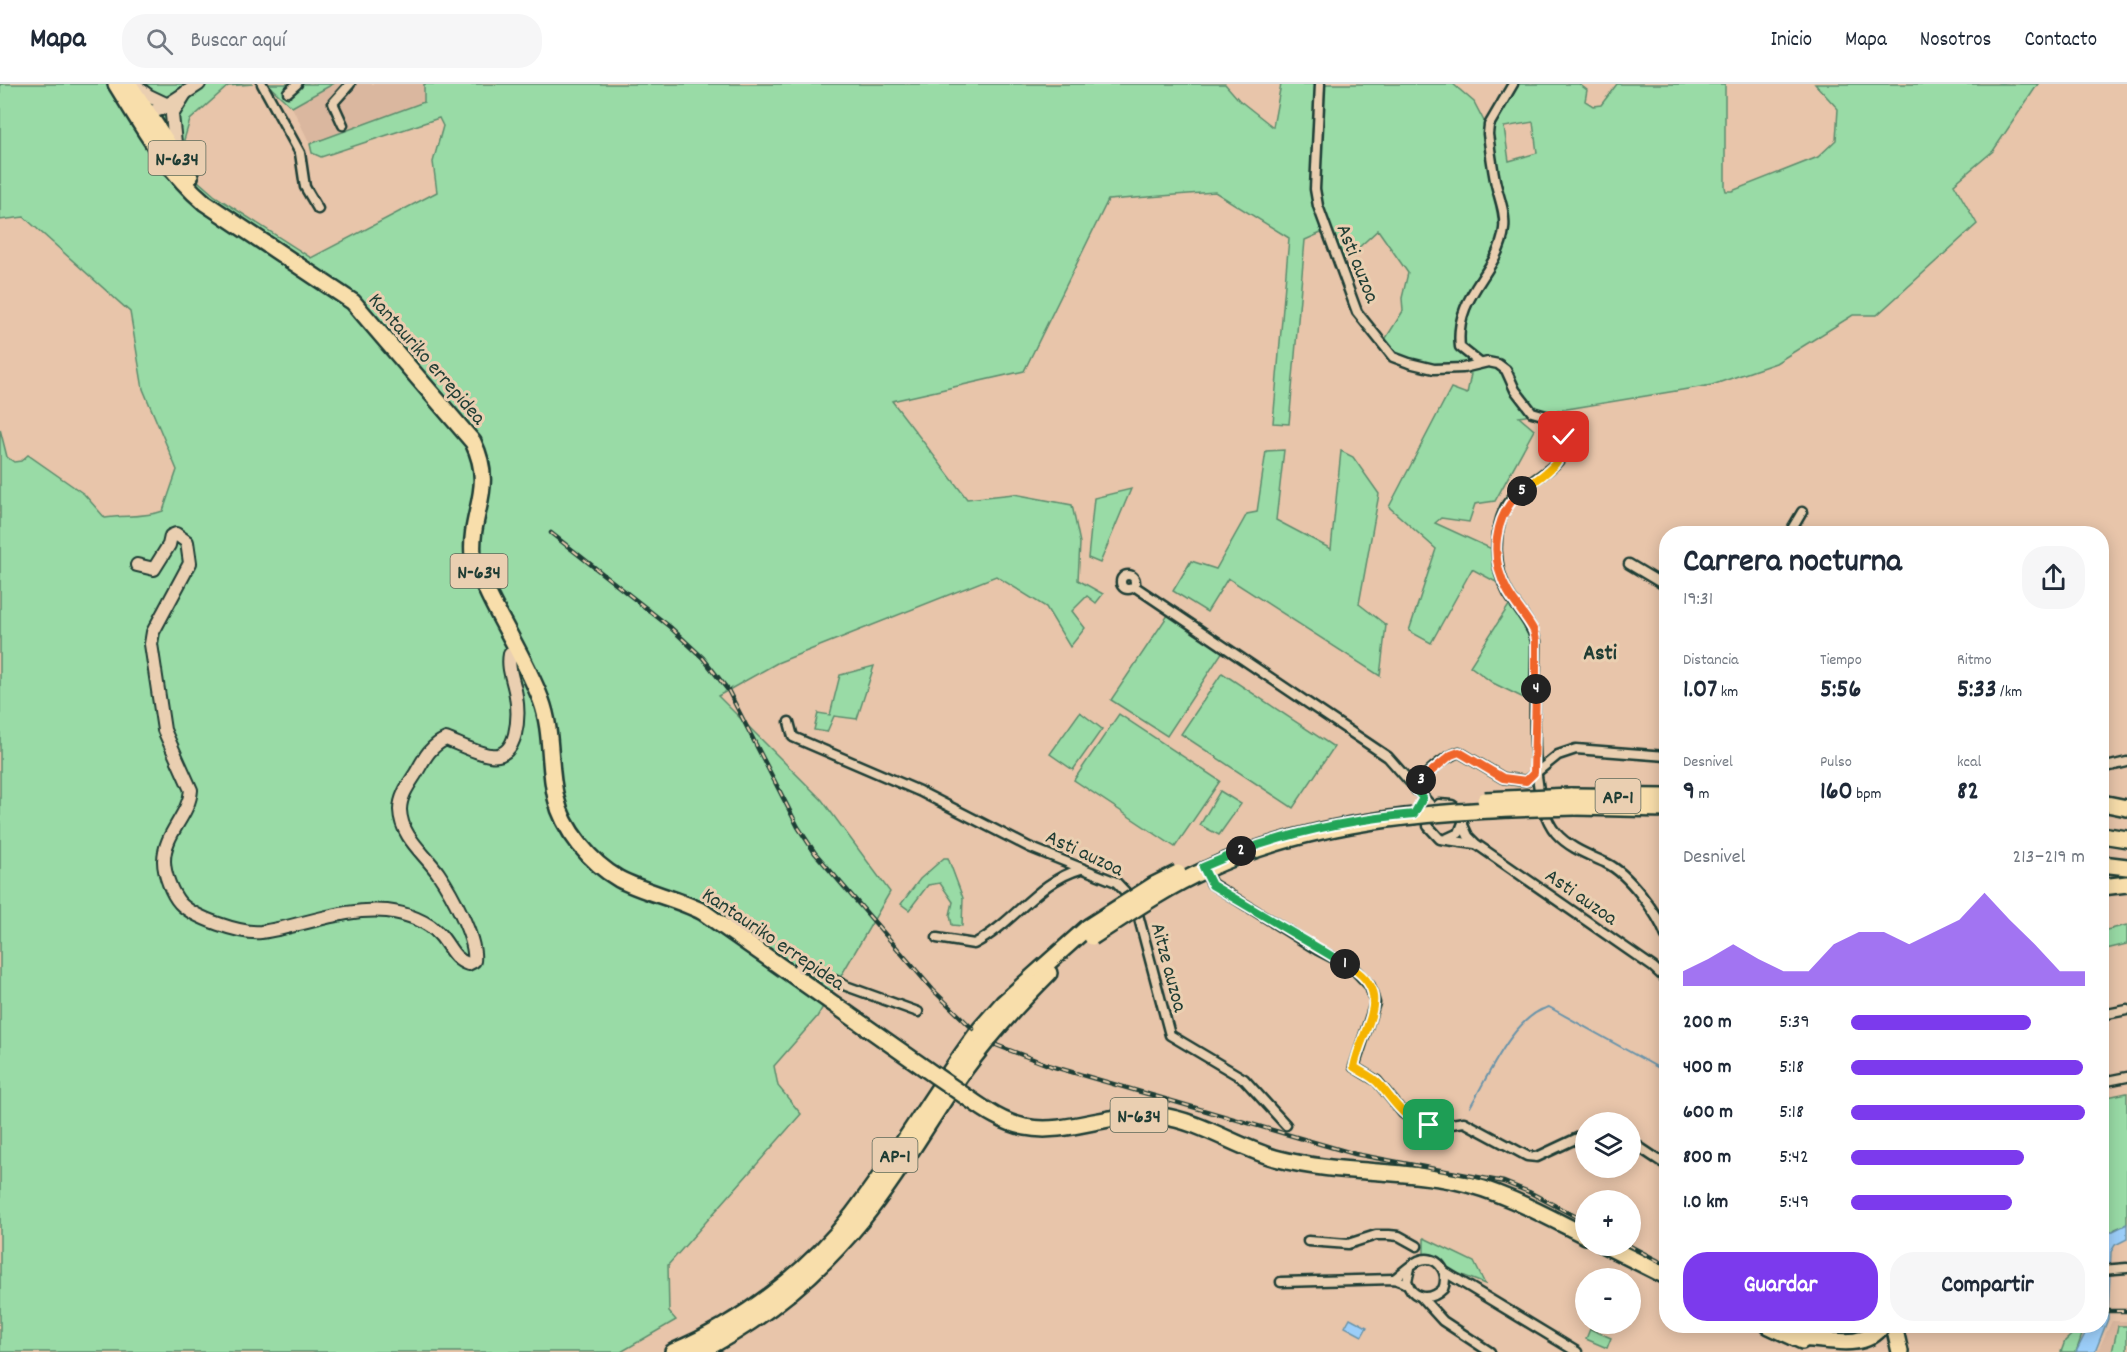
<!DOCTYPE html>
<html lang="es">
<head>
<meta charset="utf-8">
<style>
  :root { --surface:#fff; --page:#f6f6f7; --text:#1f2937; --muted:#747a83; --line:#e0e1e3; --accent:#7c3aed }
  body { margin:0; font-family:Dekko,sans-serif; background:var(--page); color:var(--text); height:100vh; display:flex; flex-direction:column; font-size:22px; white-space:nowrap }
  * { box-sizing:border-box; margin:0 }
  p { font-size:20px; color:var(--muted) }
  .icon { flex:none; width:33px; height:33px; fill:none; stroke:currentColor; stroke-width:2; stroke-linecap:round; stroke-linejoin:round }
  .map { position:relative; flex:1; overflow:hidden }
  .drawer { position:absolute; left:1659px; top:442px; width:450px; height:807px; display:flex; flex-direction:column; background:var(--surface); border-radius:24px; box-shadow:0 3px 15px #0003 }
  .drawer>* { flex:none }
  .fabs { position:absolute; left:1575px; top:1028px; display:grid; gap:12px }
  .fabs a { display:grid; place-items:center; width:66px; height:66px; border-radius:50%; background:var(--surface); box-shadow:0 3px 15px #0003; font-size:30px }
  .pin { position:absolute; display:grid; place-items:center; width:51px; height:51px; color:#fff; margin:-26px; border-radius:12px; box-shadow:0 3px 9px #0006 }
  .km { position:absolute; width:30px; height:30px; margin:-15px; border-radius:50%; background:#222; color:#fff; font-size:16px; line-height:30px; text-align:center }
  .round { display:grid; place-items:center; flex:none; width:63px; height:63px; border-radius:24px; background:var(--page) }
  .overview { display:flex; align-items:center; justify-content:space-between; height:102px; padding:0 24px }
  h1 { font-size:33px; font-weight:700; line-height:45px }
  .figures { display:grid; grid-template-columns:repeat(3,1fr); gap:9px; height:102px; padding:6px 24px }
  .figures div { display:grid; align-content:center }
  .figures b { font-size:26px; font-weight:700 }
  .figures small { font-size:16px; font-weight:400 }
  .figures p { font-size:16px }
  .chart { height:168px; padding:12px 24px }
  .chart p { display:flex; justify-content:space-between }
  .chart svg { width:100%; height:108px; margin-top:6px; fill:var(--accent); opacity:.7 }
  .button { display:flex; gap:12px; margin-top:auto; padding:12px 24px }
  .button a { flex:1; height:69px; border-radius:24px; background:var(--accent); color:#fff; font-size:24px; font-weight:700; line-height:69px; text-align:center }
  .button a+a { background:var(--page); color:var(--text) }
  ul { padding:0 24px; list-style:none; font-size:20px }
  li { display:grid; grid-template-columns:96px 72px 1fr; align-items:center; height:45px }
  li i { height:15px; border-radius:8px; background:var(--accent) }
  header { display:flex; align-items:center; gap:36px; box-sizing:border-box; height:84px; padding:0 30px; background:var(--surface); border-bottom:2px solid var(--line) }
  header strong { font-size:28px }
  nav { display:flex; gap:33px; margin-inline-start:auto; font-size:21px }
  .search { width:420px; height:54px; background:var(--page); display:flex; align-items:center; gap:15px; box-sizing:border-box; padding:0 21px; border-radius:24px; color:var(--muted); font-size:22px }
  .map>svg:first-child { display:block }
  .built { fill:#dab79f }
  .green { fill:#99dba6; stroke:#5c8c6d; stroke-width:1.5; fill-rule:evenodd }
  .water { fill:#9ccef9; stroke:#6a94aa; stroke-width:1.5 }
  .lines { fill:none; stroke-linecap:round; stroke-linejoin:round }
  .stream { stroke:#6a94aa; stroke-width:2 }
  .street-casing { stroke:#1f3d34; stroke-width:13 }
  .secondary-casing { stroke:#1f3d34; stroke-width:16 }
  .highway-casing { stroke:#1f3d34; stroke-width:20 }
  .street { stroke:#eacfb1; stroke-width:8 }
  .secondary { stroke:#eacfb1; stroke-width:12 }
  .highway { stroke:#f8deab; stroke-width:15 }
  .rail-casing { stroke:#1f3d34; stroke-width:4.5 }
  .rail { stroke:#eacfb1; stroke-width:2; stroke-dasharray:7; stroke-linecap:butt }
  .highway-bridge-casing { stroke:#1f3d34; stroke-width:20; stroke-linecap:butt }
  .highway-bridge { stroke:#f8deab; stroke-width:15 }
  .split-1-casing { stroke:#fff; stroke-width:12 }
  .split-2-casing { stroke:#fff; stroke-width:12 }
  .split-3-casing { stroke:#fff; stroke-width:12 }
  .split-4-casing { stroke:#fff; stroke-width:12 }
  .split-5-casing { stroke:#fff; stroke-width:12 }
  .split-6-casing { stroke:#fff; stroke-width:12 }
  .split-1 { stroke:#f5b400; stroke-width:8 }
  .split-2 { stroke:#22a559; stroke-width:8 }
  .split-3 { stroke:#22a559; stroke-width:8 }
  .split-4 { stroke:#f0652b; stroke-width:8 }
  .split-5 { stroke:#f0652b; stroke-width:8 }
  .split-6 { stroke:#f5b400; stroke-width:8 }
  .labels { text-anchor:middle; stroke-width:6; stroke-linejoin:round; paint-order:stroke }
  .shield { fill:#eacfb1; stroke:#5c695a; stroke-width:1.5 }
  .shield-label { font-size:20px; font-weight:bold; fill:#1f3d34 }
  .street-label { font-size:21px; fill:#1f3d34; stroke:#eacfb1 }
  .neighbourhood-label { font-size:22px; font-weight:bold; fill:#1f3d34; stroke:#eacfb1 }
</style>
</head>
<body>
<header>
<strong>Mapa</strong>
<div class="search"><svg class="icon" aria-label="search" viewBox="0 0 24 24"><circle cx="10" cy="10" r="6"/><path d="M15 15l6 6"/></svg>Buscar aquí</div>
<nav><a>Inicio</a><a>Mapa</a><a>Nosotros</a><a>Contacto</a></nav>
</header>
<div class="map">
<svg width="2127" height="1268" viewBox="0 0 2127 1268">
  <rect width="100%" height="100%" fill="#e8c5aa"/>
  <filter id="ink" filterUnits="userSpaceOnUse"><feTurbulence type="fractalNoise" baseFrequency=".0167" numOctaves="2"/><feDisplacementMap in="SourceGraphic" scale="12" xChannelSelector="R" yChannelSelector="G"/><feConvolveMatrix kernelMatrix="1 2 1 2 8 2 1 2 1" color-interpolation-filters="sRGB"/></filter>
  <g filter="url(#ink)">
    <g class="built">
      <polygon points="333,0 424,0 425,18 310,60 292,23"/>
      <polygon points="2112,1237 2127,1237 2127,1268 2097,1268"/>
    </g>
    <g class="green">
      <path d="M0,0H253L228,2L190,36L184,56L191,78L198,97L215,112L311,174L437,108L433,78L443,42L439,34L321,73L312,69L310,60L424,18V0H1225L1239,16L1273,43L1281,0H1453L1474,18L1485,39L1510,0H1579L1587,6L1585,17L1593,22L1601,21L1617,0H1725V103L1726,107H1732L1818,73L1836,56L1838,25L1815,0H2038L1993,67L1954,100L1977,140L1877,231H1853L1776,279L1712,301L1519,333L1534,346L1495,417L1475,420L1469,438L1441,434L1435,439L1492,465L1498,499L1472,485L1431,559L1409,547L1436,465L1389,423L1451,304L1467,310L1471,290L1393,274L1381,262L1403,227L1402,214L1408,189L1378,146L1345,176L1321,149L1305,156L1289,340L1273,339L1289,154L1215,108L1108,116L1024,287L892,317L967,415L1014,410L1072,421L1080,459L1078,496L1103,510L1096,519L1087,512L1072,527L1085,544L1070,563L1046,523L996,492L777,579L718,612L822,716L890,808L817,933L774,982L778,1002L801,1030L668,1181L669,1228L676,1236L621,1268H0V345L7,373L14,378L21,377L28,371L84,410L105,434C124,431 144,434 163,427L177,386L143,305L130,228L24,133L0,136ZM1533,38L1537,69L1509,77L1504,43Z"/>
      <polygon points="267,0 333,0 292,23"/>
      <polygon points="1284,366 1276,436 1331,465 1341,367 1353,373 1379,410 1359,520 1386,541 1380,592 1228,494 1207,528 1173,507 1191,477 1216,485 1247,430 1257,428 1266,367"/>
      <polygon points="1131,405 1100,479 1088,474 1094,414"/>
      <path d="M1511,518C1538,556 1533,568 1533,612L1528,616L1493,599L1470,582Z"/>
      <polygon points="1168,531 1223,567 1167,652 1111,616"/>
      <polygon points="874,582 857,635 834,632 827,648 814,646 818,629 830,631 840,591"/>
      <polygon points="1222,589 1334,663 1293,724 1181,650"/>
      <polygon points="1080,628 1102,645 1073,686 1050,670"/>
      <polygon points="1119,630 1220,697 1175,763 1074,696"/>
      <polygon points="1220,707 1241,720 1219,751 1200,741"/>
      <polygon points="944,774 948,774 963,814 962,842 952,841 950,831 953,818 940,799 928,801 909,826 901,820 920,795"/>
      <polygon points="2127,841 2127,860 2102,866 2102,847"/>
      <polygon points="2127,1009 2127,1140 2115,1145 2102,1160 2102,1014"/>
      <polygon points="1424,1154 1474,1178 1485,1200 1447,1185 1438,1174 1424,1170"/>
      <polygon points="2081,1242 2085,1242 2076,1268 2061,1268 2065,1257"/>
      <polygon points="2118,1242 2127,1242 2127,1268 2112,1268"/>
      <polygon points="1590,1245 1611,1254 1607,1264 1586,1255"/>
    </g>
    <g class="water">
      <polygon points="2127,1140 2127,1155 2115,1161 2111,1168 2108,1235 2095,1268 2076,1268 2089,1242 2102,1242 2102,1160 2109,1149"/>
      <polygon points="1350,1234 1367,1243 1362,1252 1345,1243"/>
    </g>
    <g class="lines">
      <path class="stream" d="M1470,1023C1488,993 1513,932 1549,923L1666,988"/>
      <defs>
        <g id="street">
          <polyline points="262,0 300,69 305,103 318,125"/>
          <path d="M1320,0L1315,105L1318,122L1357,228L1393,273L1409,279L1434,285L1463,284L1488,278L1498,280L1506,286L1515,306L1532,328L1553,334C1596,379 1518,394 1505,424C1493,451 1494,484 1508,509C1518,526 1531,538 1536,557C1537,603 1525,714 1556,749C1569,764 1589,771 1606,779C1628,789 1658,830 1666,852"/>
          <polyline points="288,8 297,0"/>
          <polyline points="343,41 333,19 350,0"/>
          <path d="M1480,279L1460,263C1454,210 1499,189 1504,145C1506,128 1498,112 1495,96C1492,81 1490,65 1488,50L1489,41L1513,0"/>
          <polyline points="1789,450 1802,428"/>
          <polyline points="1629,480 1666,502"/>
          <circle cx="1128" cy="498" r="7"/>
          <polyline points="1134,502 1388,673 1433,724"/>
          <polyline points="789,638 793,653 919,707 1029,763 1116,798 1134,817"/>
          <polyline points="2102,684 2127,678"/>
          <path d="M1416,706C1423,690 1443,674 1459,668L1503,694L1526,697L1558,671L1576,665L1666,672"/>
          <polyline points="1460,727 1452,721 1439,720 1429,730 1428,742 1440,755 1475,760"/>
          <polyline points="1463,741 1468,752 1476,760 1653,883 1666,895"/>
          <polyline points="1446,755 1459,749 1463,739"/>
          <polyline points="1203,783 1212,800 1318,866 1353,884 1370,902 1375,919 1354,983 1377,997 1403,1029 1417,1039 1445,1041 1464,1038 1527,1072 1537,1073 1586,1050"/>
          <polyline points="1136,823 1170,951 1244,995 1286,1041"/>
          <path d="M937,854L974,860C1013,840 1038,797 1081,785"/>
          <polyline points="794,891 798,883 807,882 846,902 918,928"/>
          <polyline points="2102,931 2127,926"/>
          <polyline points="2102,998 2127,993"/>
          <polyline points="1630,1057 1666,1081"/>
          <polyline points="1308,1157 1348,1160 1376,1151 1389,1151 1399,1152 1417,1162"/>
          <polyline points="2102,1186 2127,1184"/>
          <polyline points="1445,1188 1577,1268"/>
          <path d="M1394,1195C1401,1190 1410,1181 1418,1177C1437,1169 1450,1188 1443,1205C1430,1218 1412,1215 1407,1197L1410,1184"/>
          <polyline points="1281,1198 1394,1195 1408,1200"/>
          <polyline points="1422,1214 1443,1237 1490,1268"/>
        </g>
        <g id="secondary">
          <polyline points="133,0 149,12 168,21 170,26"/>
          <polyline points="148,29 161,25 199,0"/>
          <polyline points="176,68 172,31 186,8"/>
          <path d="M137,481L154,485L169,461L171,452L176,450L187,458L190,479L153,548L151,560L164,646L191,706C189,732 164,749 164,777C164,790 172,810 180,819C194,834 241,850 261,848C303,842 344,823 387,827C405,829 428,837 440,851C450,862 453,875 468,880L474,877C477,855 451,808 438,789C424,769 401,753 400,726C400,712 409,700 416,689C424,675 430,662 446,655C459,660 476,669 490,671C519,676 519,630 516,612C514,597 507,585 510,570L518,565"/>
        </g>
        <g id="highway">
          <path d="M116,0C142,42 167,87 205,119L353,218L473,358C496,405 469,428 473,472C489,522 522,566 541,616C553,648 548,681 556,714C563,746 591,779 619,795C646,809 676,814 703,828L936,992"/>
          <polyline points="129,0 190,93"/>
          <polyline points="1570,712 1666,713"/>
          <polyline points="2102,719 2127,724"/>
          <polyline points="1575,723 1666,725"/>
          <polyline points="2102,751 2127,755"/>
          <polyline points="2102,780 2127,783"/>
          <polyline points="2102,803 2127,800"/>
          <path d="M968,1014C985,1026 1004,1039 1025,1043C1067,1052 1113,1026 1160,1032C1202,1037 1239,1065 1279,1075C1337,1090 1397,1085 1455,1097C1502,1107 1544,1131 1586,1152"/>
          <polyline points="1604,1161 1666,1192"/>
          <polyline points="1769,1242 1802,1257"/>
          <polyline points="1894,1242 1900,1268"/>
          <path d="M1795,1254C1826,1254 1863,1268 1882,1242"/>
          <path d="M673,1268C741,1239 808,1189 853,1130C899,1070 936,1004 981,944L1003,919L1088,843"/>
          <path d="M699,1268C762,1236 817,1191 861,1137C899,1090 928,1038 962,989C988,953 1017,921 1049,889"/>
        </g>
      </defs>
      <use href="#street" class="street-casing"/>
      <use href="#secondary" class="secondary-casing"/>
      <use href="#highway" class="highway-casing"/>
      <use href="#street" class="street"/>
      <use href="#secondary" class="secondary"/>
      <use href="#highway" class="highway"/>
      <defs>
        <g id="rail">
          <polyline points="551,449 670,543 703,574 728,606 798,743 815,769 933,906 973,945"/>
          <polyline points="996,961 1051,982 1355,1070 1504,1098 1529,1108 1586,1138"/>
          <polyline points="1628,1161 1666,1181"/>
          <polyline points="2102,1227 2127,1227"/>
        </g>
      </defs>
      <use href="#rail" class="rail-casing"/>
      <use href="#rail" class="rail"/>
      <defs>
        <g id="highway-bridge">
          <polyline points="1485,716 1570,712"/>
          <polyline points="1088,843 1154,801 1178,789"/>
          <path d="M1092,853C1129,829 1165,804 1205,786C1320,732 1450,726 1575,723"/>
          <polyline points="936,992 968,1014"/>
        </g>
      </defs>
      <use href="#highway-bridge" class="highway-bridge-casing"/>
      <use href="#highway-bridge" class="highway-bridge"/>
    </g>
  </g>
  <g class="lines" filter="url(#ink)">
    <defs>
      <path id="split-1" d="M1345,880C1398,907 1362,942 1354,983C1361,988 1372,992 1378,999C1394,1016 1404,1038 1429,1041"/>
      <polyline id="split-2" points="1241,767 1203,783 1212,801 1345,880"/>
      <path id="split-3" d="M1241,767C1297,747 1355,735 1414,730L1423,714L1416,706L1421,696"/>
      <polyline id="split-4" points="1421,696 1451,671 1459,668 1503,694 1526,697 1534,689 1536,605"/>
      <path id="split-5" d="M1522,407C1493,431 1489,475 1508,508C1516,522 1527,533 1534,547L1536,556V605"/>
      <path id="split-6" d="M1522,407C1541,391 1565,382 1564,353"/>
    </defs>
    <use href="#split-1" class="split-1-casing"/>
    <use href="#split-2" class="split-2-casing"/>
    <use href="#split-3" class="split-3-casing"/>
    <use href="#split-4" class="split-4-casing"/>
    <use href="#split-5" class="split-5-casing"/>
    <use href="#split-6" class="split-6-casing"/>
    <use href="#split-1" class="split-1"/>
    <use href="#split-2" class="split-2"/>
    <use href="#split-3" class="split-3"/>
    <use href="#split-4" class="split-4"/>
    <use href="#split-5" class="split-5"/>
    <use href="#split-6" class="split-6"/>
  </g>
  <g class="labels">
    <g class="shield">
      <rect x="148.5" y="57" width="57" height="34" rx="4.5"/>
      <rect x="450.5" y="470" width="57" height="34" rx="4.5"/>
      <rect x="1595.5" y="695" width="45" height="34" rx="4.5"/>
      <rect x="1110.5" y="1014" width="57" height="34" rx="4.5"/>
      <rect x="872.5" y="1054" width="45" height="34" rx="4.5"/>
    </g>
    <g class="shield-label">
      <text x="177" y="81">N-634</text>
      <text x="479" y="494">N-634</text>
      <text x="1618" y="719">AP-1</text>
      <text x="1139" y="1038">N-634</text>
      <text x="895" y="1078">AP-1</text>
    </g>
    <g class="street-label">
      <text transform="translate(1359 179) rotate(68)" y="7">Asti auzoa</text>
      <text transform="translate(428 274) rotate(49)" y="7">Kantauriko errepidea</text>
      <text transform="translate(1085 768) rotate(25)" y="7">Asti auzoa</text>
      <text transform="translate(1582 812) rotate(35)" y="7">Asti auzoa</text>
      <text transform="translate(774 854) rotate(34)" y="7">Kantauriko errepidea</text>
      <text transform="translate(1170 883) rotate(75)" y="7">Aitze auzoa</text>
    </g>
    <g class="neighbourhood-label">
      <text x="1600" y="575">Asti</text>
    </g>
  </g>
</svg>
<div class="fabs">
<a><svg class="icon" aria-label="layers" viewBox="0 0 24 24"><path d="M12 4l9 5-9 5-9-5zM3 14l9 5 9-5"/></svg></a>
<a>+</a>
<a>−</a>
</div>
<div class="pin" style="left:1429px;top:1041px;background:#1e9e55"><svg class="icon" aria-label="arrive" viewBox="0 0 24 24"><path d="M6 21V4h12l-3 4 3 4H6"/></svg></div>
<div class="pin" style="left:1564px;top:353px;background:#d93025"><svg class="icon" aria-label="check" viewBox="0 0 24 24"><path d="M5 12l5 5 9-10"/></svg></div>
<b class="km" style="left:1345px;top:880px">1</b>
<b class="km" style="left:1241px;top:767px">2</b>
<b class="km" style="left:1421px;top:696px">3</b>
<b class="km" style="left:1536px;top:605px">4</b>
<b class="km" style="left:1522px;top:407px">5</b>
<section class="drawer">
<div class="overview"><div><h1>Carrera nocturna</h1><p>19:31</p></div><a class="round"><svg class="icon" aria-label="share" viewBox="0 0 24 24"><path d="M12 15V3M7 8l5-5 5 5M5 13v7h14v-7"/></svg></a></div>
<div class="figures">
<div><p>Distancia</p><b>1.07<small> km</small></b></div>
<div><p>Tiempo</p><b>5:56</b></div>
<div><p>Ritmo</p><b>5:33<small> /km</small></b></div>
</div>
<div class="figures">
<div><p>Desnivel</p><b>9<small> m</small></b></div>
<div><p>Pulso</p><b>160<small> bpm</small></b></div>
<div><p>kcal</p><b>82</b></div>
</div>
<div class="chart"><p><span>Desnivel</span>213–219 m</p>
<svg viewBox="0 0 160 44" preserveAspectRatio="none"><path d="M0 44V38L10 33L20 27L30 33L40 38L50 38L60 27L70 22L80 22L90 27L100 22L110 17L120 6L130 17L140 27L150 38L160 38V44z"/></svg>
</div>
<ul>
<li><b>200 m</b>5:39<i style="width:77%"></i></li>
<li><b>400 m</b>5:18<i style="width:99%"></i></li>
<li><b>600 m</b>5:18<i style="width:100%"></i></li>
<li><b>800 m</b>5:42<i style="width:74%"></i></li>
<li><b>1.0 km</b>5:49<i style="width:69%"></i></li>
</ul>
<div class="button"><a>Guardar</a><a>Compartir</a></div>
</section>
</div>
</body>
</html>
